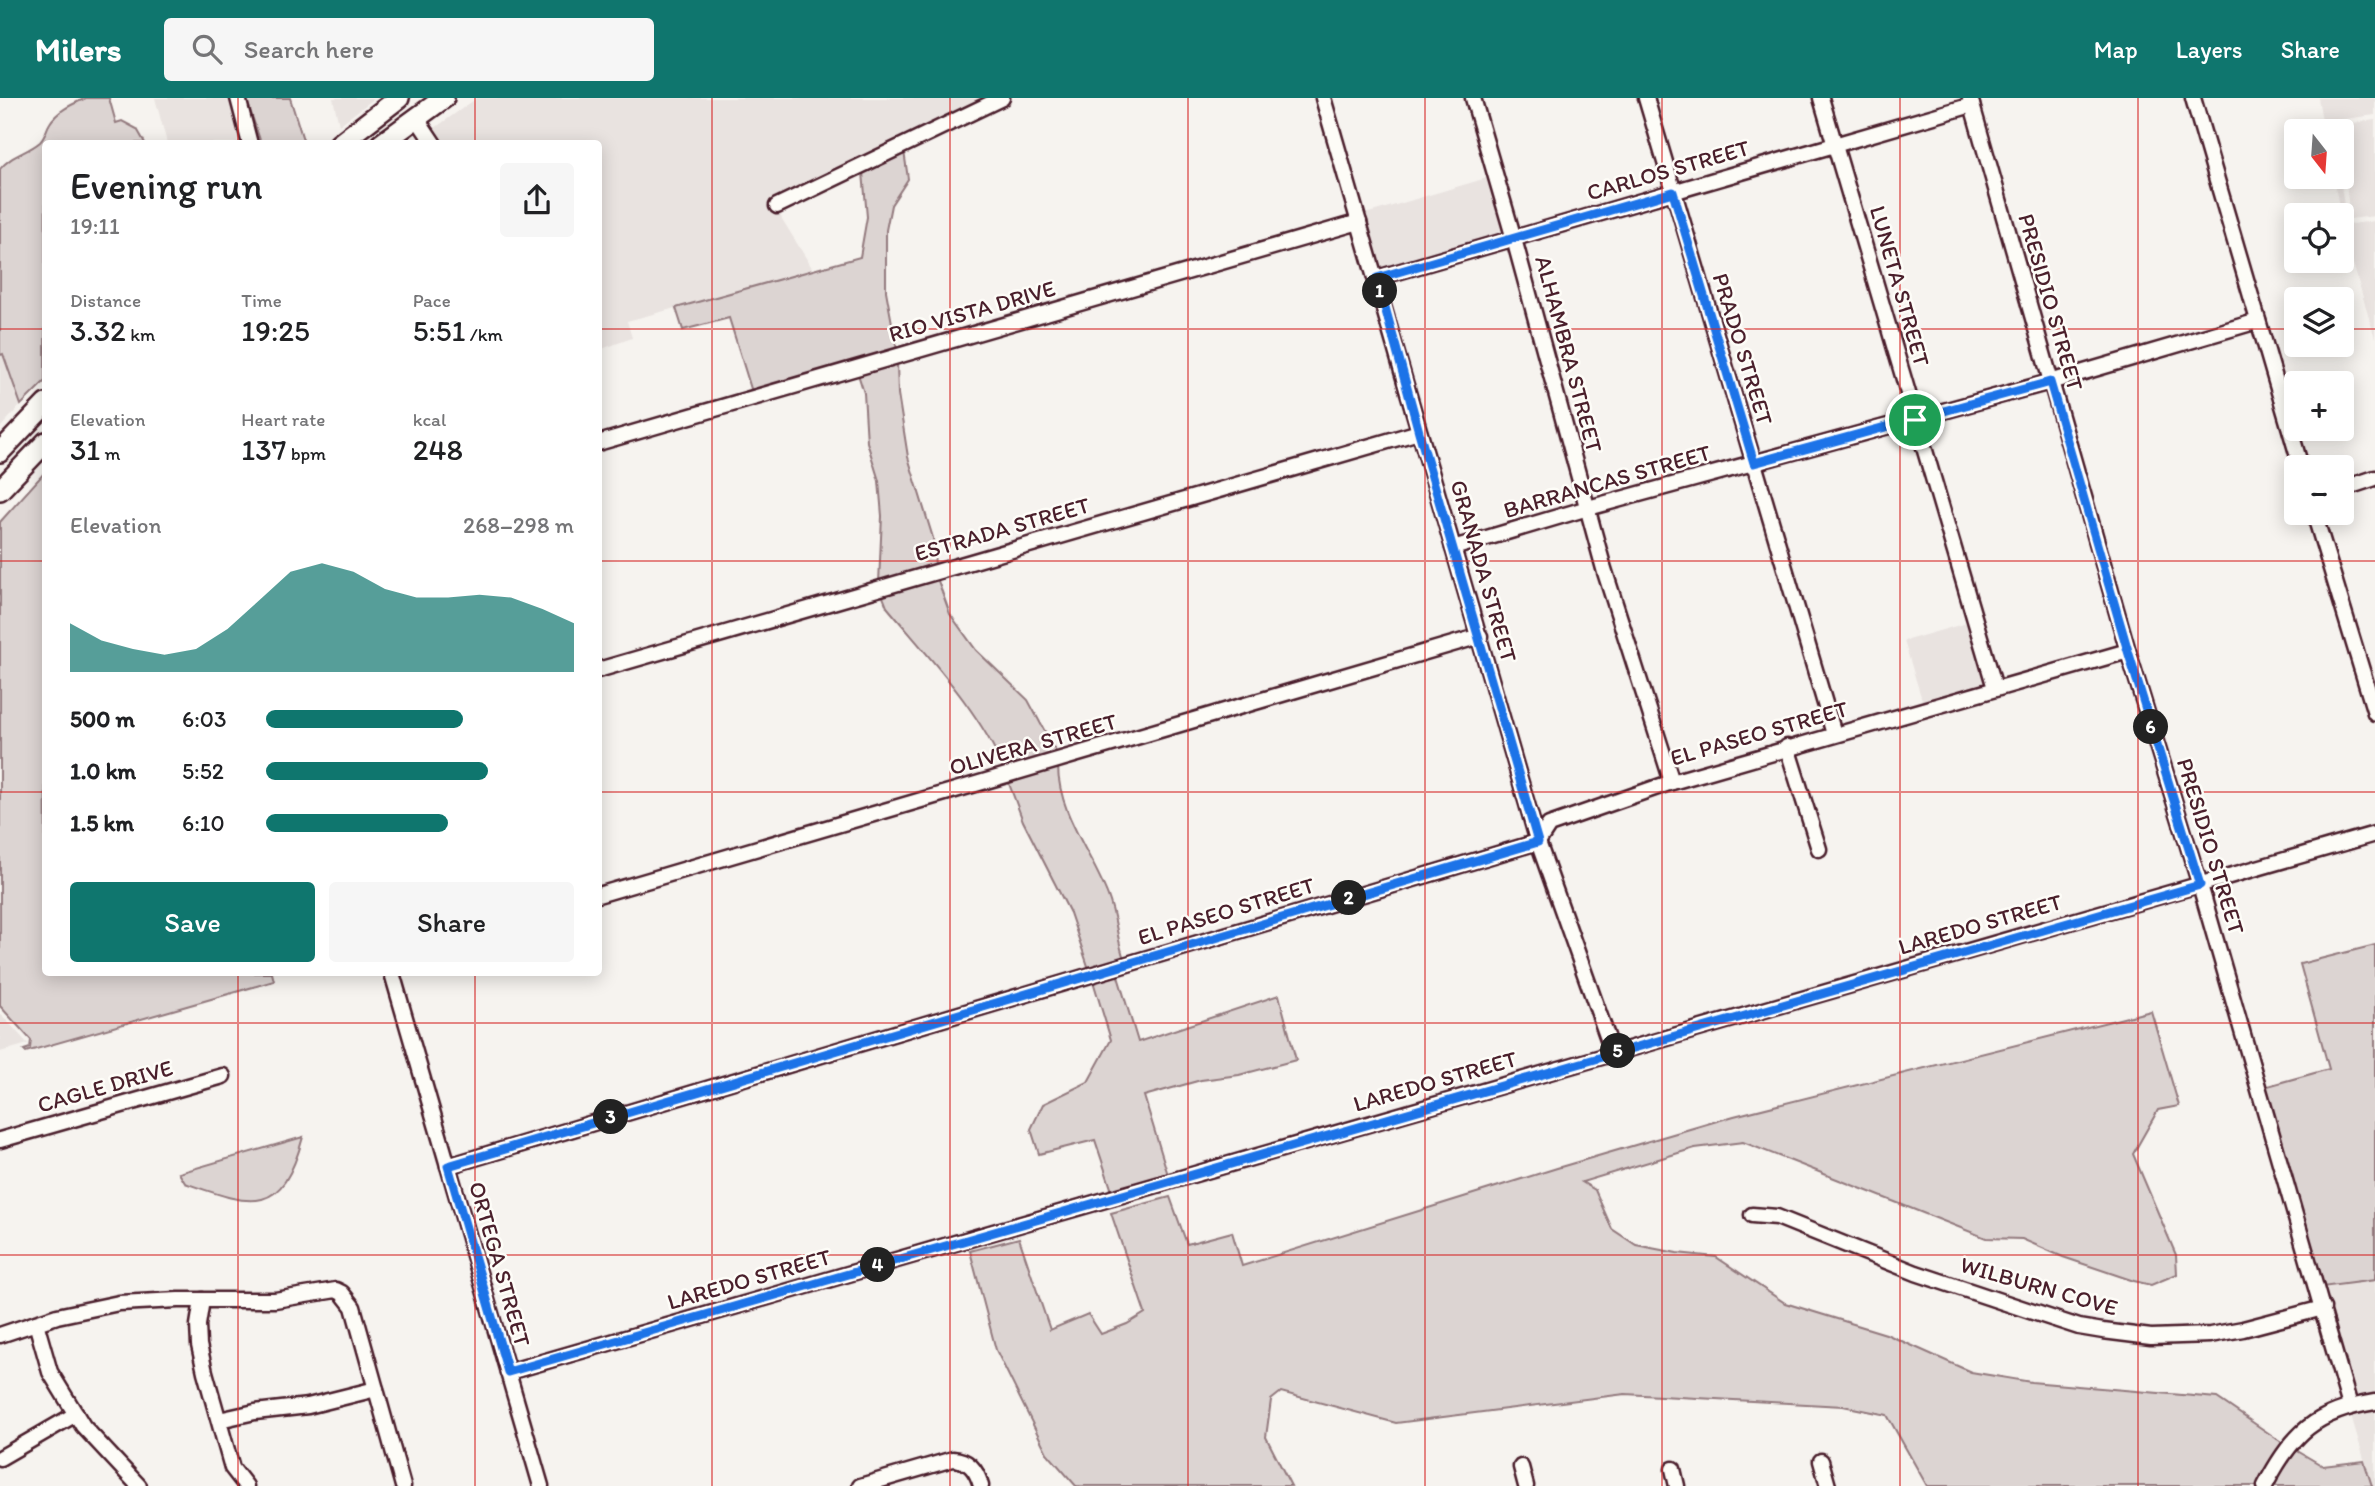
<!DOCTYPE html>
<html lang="en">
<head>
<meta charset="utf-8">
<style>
  :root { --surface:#fff; --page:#f6f6f6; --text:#202124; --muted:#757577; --accent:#0f766e }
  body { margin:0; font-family:Itim,sans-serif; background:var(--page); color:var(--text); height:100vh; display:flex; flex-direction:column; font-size:26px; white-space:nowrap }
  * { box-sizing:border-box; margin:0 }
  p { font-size:23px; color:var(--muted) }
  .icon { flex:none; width:38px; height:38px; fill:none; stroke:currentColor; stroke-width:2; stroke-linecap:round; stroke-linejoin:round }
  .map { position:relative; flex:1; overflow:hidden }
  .side { position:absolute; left:42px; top:42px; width:560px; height:836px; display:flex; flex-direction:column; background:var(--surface); border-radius:7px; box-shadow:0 4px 18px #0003 }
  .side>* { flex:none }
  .needle { width:46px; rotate:163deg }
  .fabs { position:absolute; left:2284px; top:21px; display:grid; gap:14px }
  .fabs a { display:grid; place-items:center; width:70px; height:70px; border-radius:7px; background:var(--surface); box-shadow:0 4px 18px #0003; font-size:35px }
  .pin { position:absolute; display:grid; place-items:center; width:60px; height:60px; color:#fff; margin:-30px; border:4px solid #fff; border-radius:50%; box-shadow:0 2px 7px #0007 }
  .km { position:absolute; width:35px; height:35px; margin:-18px; border-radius:50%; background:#222; color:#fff; font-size:19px; line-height:35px; text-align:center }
  .round { display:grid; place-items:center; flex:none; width:74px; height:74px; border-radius:7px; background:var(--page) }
  .summary { display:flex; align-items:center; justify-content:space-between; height:119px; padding:0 28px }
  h1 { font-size:38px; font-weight:600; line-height:52px }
  .figures { display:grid; grid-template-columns:repeat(3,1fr); gap:10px; height:119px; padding:7px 28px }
  .figures div { display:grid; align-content:center }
  .figures b { font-size:30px; font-weight:600 }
  .figures small { font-size:19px; font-weight:400 }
  .figures p { font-size:19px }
  .chart { height:196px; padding:14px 28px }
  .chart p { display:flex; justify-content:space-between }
  .chart svg { width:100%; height:126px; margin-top:7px; fill:var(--accent); opacity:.7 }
  .button { display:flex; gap:14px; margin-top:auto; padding:14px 28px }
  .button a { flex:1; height:80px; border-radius:7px; background:var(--accent); color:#fff; font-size:28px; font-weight:600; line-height:80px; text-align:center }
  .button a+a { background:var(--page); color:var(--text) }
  ul { padding:0 28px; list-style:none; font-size:23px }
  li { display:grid; grid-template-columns:112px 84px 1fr; align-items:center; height:52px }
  li i { height:18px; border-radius:9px; background:var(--accent) }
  header { display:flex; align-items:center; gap:42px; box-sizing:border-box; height:98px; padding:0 35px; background:var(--accent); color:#fff }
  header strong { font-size:33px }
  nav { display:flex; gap:38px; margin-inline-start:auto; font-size:24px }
  .search { width:490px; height:63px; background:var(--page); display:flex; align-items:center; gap:18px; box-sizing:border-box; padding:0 24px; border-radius:7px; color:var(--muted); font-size:26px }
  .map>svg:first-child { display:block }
  .built { fill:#e9e3e0 }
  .green { fill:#dcd4d2; stroke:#937a7e; stroke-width:2 }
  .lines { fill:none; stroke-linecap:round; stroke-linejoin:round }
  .minor-casing { stroke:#4a1f2b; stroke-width:19 }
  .highway-casing { stroke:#4a1f2b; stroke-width:24 }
  .minor { stroke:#fdfcf7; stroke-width:14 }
  .highway { stroke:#fdfcf7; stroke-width:19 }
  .route-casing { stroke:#fff; stroke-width:14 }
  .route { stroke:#1a73e8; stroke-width:9 }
  .grid { fill:none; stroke:#d62828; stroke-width:2; stroke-opacity:0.55 }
  .labels { text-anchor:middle; stroke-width:5; stroke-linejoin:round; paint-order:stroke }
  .street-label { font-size:23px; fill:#4a1f2b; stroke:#fdfcf7 }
</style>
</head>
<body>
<header>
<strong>Milers</strong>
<div class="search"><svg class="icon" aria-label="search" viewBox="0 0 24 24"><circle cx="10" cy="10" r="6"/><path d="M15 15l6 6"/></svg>Search here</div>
<nav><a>Map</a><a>Layers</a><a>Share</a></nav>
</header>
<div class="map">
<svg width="2375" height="1388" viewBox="0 0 2375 1388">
  <rect width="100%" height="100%" fill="#f6f3ef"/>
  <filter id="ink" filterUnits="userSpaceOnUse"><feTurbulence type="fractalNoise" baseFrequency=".0143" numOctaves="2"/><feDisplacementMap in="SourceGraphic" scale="14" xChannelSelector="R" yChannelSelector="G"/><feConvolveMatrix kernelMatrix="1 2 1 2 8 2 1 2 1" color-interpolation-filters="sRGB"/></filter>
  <g filter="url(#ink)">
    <g class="built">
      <polygon points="155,0 232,0 245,45 167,45"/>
      <polygon points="333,0 375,0 339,27"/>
      <polygon points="477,0 988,0 770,104 775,115 779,113 782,121 814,173 627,223 632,240 599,252 598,46 440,45 432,32"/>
      <polygon points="2318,0 2375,0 2375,17 2338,22 2334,27 2335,33 2324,33"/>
      <polygon points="2375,22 2375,118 2350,121 2342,51 2342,33 2339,33 2338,27"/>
      <polygon points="1490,79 1507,136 1380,173 1362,117"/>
      <polygon points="2333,79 2340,79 2346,122 2351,126 2375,123 2375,240 2346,142"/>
      <polygon points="3,256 21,307 0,330 0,257"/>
      <polygon points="1970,524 1988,586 1923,605 1904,543"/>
      <polygon points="0,915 28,946 0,954"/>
      <polygon points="2375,1182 2375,1298 2354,1301 2322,1189"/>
      <polygon points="2375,1310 2375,1388 2372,1388 2350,1314"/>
    </g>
    <g class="green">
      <path d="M86,0H109L116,25L122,23L137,31L145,45L46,46L45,283L21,307L3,256L0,257V71C11,57 27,55 40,44C46,38 46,31 50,25C58,12 73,6 86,0Z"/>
      <polygon points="246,0 290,0 304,45 261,45"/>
      <polygon points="904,53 908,81 891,107 886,132 886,193 897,252 752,294 729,220 683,232 676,210 860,159 867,119 863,74"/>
      <polygon points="897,265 898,296 908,359 933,440 935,468 879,485 882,418 879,383 867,344 864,295 858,276"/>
      <polygon points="45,374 46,875 272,875 274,883 26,954 24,952 30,950 31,942 0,908 0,424"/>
      <path d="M937,480L950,516L976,552L1028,602L1057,656L1004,672C982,615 926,556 887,509L882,496Z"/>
      <path d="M1058,668C1058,715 1092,756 1108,798C1116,818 1117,841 1124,861L1089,871L1070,815L1023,723L1008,683Z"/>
      <polygon points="2375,847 2375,1182 2322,1189 2264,989 2329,971 2300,866"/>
      <polygon points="1117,875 1138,944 1279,897 1296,962 1239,977 1201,982 1144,998 1168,1077 1112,1093 1095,1042 1039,1056 1031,1031 1043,1006 1088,984 1111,942 1093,883"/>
      <polygon points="2151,913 2179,1008 2158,1012 2133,1056 2176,1157 2177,1176 2151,1187 2134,1183 2063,1159 2022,1141 1986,1140 1743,1044 1695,1050 1582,1084 1595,1092 1612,1131 1636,1147 1677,1155 1716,1159 1785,1205 1886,1236 1971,1274 2031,1284 2217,1300 2283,1345 2259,1388 1927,1388 1887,1317 1843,1308 1625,1296 1396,1325 1281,1294 1271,1302 1266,1339 1291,1388 1076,1388 1047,1355 996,1252 970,1153 1019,1140 1050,1232 1088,1216 1101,1236 1127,1226 1145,1215 1111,1115 1170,1099 1187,1146 1232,1134 1242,1168 1557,1070 1734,1018"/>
      <path d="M303,1039C281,1121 251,1108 185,1085L179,1075Z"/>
      <polygon points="2294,1351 2323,1368 2364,1363 2372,1388 2271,1388"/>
    </g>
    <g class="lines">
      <defs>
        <g id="minor">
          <polyline points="238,0 250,46"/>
          <polyline points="1323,0 1538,744 1613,955"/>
          <polyline points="1473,0 1514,141 1604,471 1672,684"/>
          <polyline points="1646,0 1834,636"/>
          <polyline points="1821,0 1995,590"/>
          <polyline points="1970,0 2128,553 2200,787 2350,1308"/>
          <polyline points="2193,0 2301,369"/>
          <polyline points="416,19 434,46"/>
          <polyline points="777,108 1002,0"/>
          <polyline points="1377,180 1972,7"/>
          <polyline points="598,345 1359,124"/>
          <polyline points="2342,391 2375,380"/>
          <polyline points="2314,415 2375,615"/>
          <polyline points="1453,450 1588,410 2050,284 2258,223"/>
          <polyline points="598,572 1419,334"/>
          <polyline points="1787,649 1819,751"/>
          <polyline points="598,797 1480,538"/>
          <polyline points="392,875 541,1388"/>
          <polyline points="0,1042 223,978"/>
          <polyline points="448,1068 1538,744 1549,727 1672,684 2128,553"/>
          <polyline points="1752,1117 1777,1119 1916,1175 2030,1213 2079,1229 2103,1233 2151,1239 2210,1237 2243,1231 2323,1210"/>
          <polyline points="202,1202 198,1227 199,1247 205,1274 232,1370 246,1388"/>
          <polyline points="36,1225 50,1274 83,1328 139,1388"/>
          <polyline points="0,1237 57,1218 119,1205 178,1202 275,1202 336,1192 342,1195 353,1209 403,1388"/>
          <polyline points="508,1274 2375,736"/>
          <polyline points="219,1322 255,1314 308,1308 376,1291"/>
          <polyline points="0,1360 76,1316"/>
          <polyline points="1821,1363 1828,1388"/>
          <polyline points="1521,1369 1526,1388"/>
          <polyline points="1673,1371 1677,1388"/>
          <path d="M860,1388L953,1361C970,1362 977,1373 981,1388"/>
          <path d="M2265,1388C2292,1335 2316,1313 2375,1304"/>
        </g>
        <g id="highway">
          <polyline points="339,46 399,0"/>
          <polyline points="381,46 444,0"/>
          <polyline points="0,354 46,306"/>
          <polyline points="0,392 46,344"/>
        </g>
      </defs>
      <use href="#minor" class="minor-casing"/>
      <use href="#highway" class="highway-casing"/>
      <use href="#minor" class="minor"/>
      <use href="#highway" class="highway"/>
    </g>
  </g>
  <g class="lines" filter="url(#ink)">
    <defs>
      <polygon id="route" points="1673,94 1754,365 2050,284 2128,553 2200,787 508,1274 448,1068 1538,744 1419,334 1377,180"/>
    </defs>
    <use href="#route" class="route-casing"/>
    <use href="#route" class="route"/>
  </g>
  <path class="grid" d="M238,0V46M475,0V46M712,0V1388M950,0V1388M1188,0V1388M1425,0V1388M1662,0V1388M1900,0V1388M2138,0V1388M0,231H46M598,231H2296M2342,231H2375M0,463H46M598,463H2375M0,694H46M598,694H2375M238,875V1388M475,875V1388M0,925H2375M0,1157H2375"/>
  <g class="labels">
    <g class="street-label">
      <text transform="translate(1668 72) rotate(-16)" y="8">CARLOS STREET</text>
      <text transform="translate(1900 188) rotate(74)" y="8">LUNETA STREET</text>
      <text transform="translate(2051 204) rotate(74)" y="8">PRESIDIO STREET</text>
      <text transform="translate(972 213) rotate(-16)" y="8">RIO VISTA DRIVE</text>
      <text transform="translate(1743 251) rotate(73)" y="8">PRADO STREET</text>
      <text transform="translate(1569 256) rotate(75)" y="8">ALHAMBRA STREET</text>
      <text transform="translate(1607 383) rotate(-16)" y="8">BARRANCAS STREET</text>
      <text transform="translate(1002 431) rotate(-16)" y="8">ESTRADA STREET</text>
      <text transform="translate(1484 473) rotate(74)" y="8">GRANADA STREET</text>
      <text transform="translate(1759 635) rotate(-16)" y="8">EL PASEO STREET</text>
      <text transform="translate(1033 646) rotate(-16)" y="8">OLIVERA STREET</text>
      <text transform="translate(2211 748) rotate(73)" y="8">PRESIDIO STREET</text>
      <text transform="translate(1226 813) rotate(-17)" y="8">EL PASEO STREET</text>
      <text transform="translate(1980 826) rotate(-16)" y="8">LAREDO STREET</text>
      <text transform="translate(1435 983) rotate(-16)" y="8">LAREDO STREET</text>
      <text transform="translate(105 988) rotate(-16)" y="8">CAGLE DRIVE</text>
      <text transform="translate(500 1166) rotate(74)" y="8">ORTEGA STREET</text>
      <text transform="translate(749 1181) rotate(-16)" y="8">LAREDO STREET</text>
      <text transform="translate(2039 1188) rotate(16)" y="8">WILBURN COVE</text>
    </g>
  </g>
</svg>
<div class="fabs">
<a><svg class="needle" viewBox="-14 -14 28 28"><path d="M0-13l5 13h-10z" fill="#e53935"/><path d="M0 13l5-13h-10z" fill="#757577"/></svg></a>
<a><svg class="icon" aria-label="locate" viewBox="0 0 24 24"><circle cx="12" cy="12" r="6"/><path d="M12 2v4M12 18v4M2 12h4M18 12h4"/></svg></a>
<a><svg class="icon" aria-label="layers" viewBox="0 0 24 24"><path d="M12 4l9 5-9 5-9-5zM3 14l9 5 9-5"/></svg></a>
<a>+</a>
<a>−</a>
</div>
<div class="pin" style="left:1915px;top:322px;background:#1e9e55"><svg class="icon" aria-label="arrive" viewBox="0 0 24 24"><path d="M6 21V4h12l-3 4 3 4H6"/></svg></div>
<b class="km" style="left:1380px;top:193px">1</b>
<b class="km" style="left:1349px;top:800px">2</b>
<b class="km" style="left:611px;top:1019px">3</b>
<b class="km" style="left:878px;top:1167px">4</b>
<b class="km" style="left:1618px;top:953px">5</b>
<b class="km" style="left:2151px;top:629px">6</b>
<section class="side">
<div class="summary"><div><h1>Evening run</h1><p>19:11</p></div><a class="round"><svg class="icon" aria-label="share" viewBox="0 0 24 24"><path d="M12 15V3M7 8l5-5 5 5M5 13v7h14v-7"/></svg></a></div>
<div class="figures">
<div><p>Distance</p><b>3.32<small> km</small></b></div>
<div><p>Time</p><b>19:25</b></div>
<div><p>Pace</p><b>5:51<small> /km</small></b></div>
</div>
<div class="figures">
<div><p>Elevation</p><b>31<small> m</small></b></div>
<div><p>Heart rate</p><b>137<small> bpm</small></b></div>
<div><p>kcal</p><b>248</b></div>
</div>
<div class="chart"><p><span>Elevation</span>268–298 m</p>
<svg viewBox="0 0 160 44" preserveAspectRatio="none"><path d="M0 44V27L10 33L20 36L30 38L40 36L50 29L60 19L70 9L80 6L90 9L100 15L110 18L120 18L130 17L140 18L150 22L160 27V44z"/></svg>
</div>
<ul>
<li><b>500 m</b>6:03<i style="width:64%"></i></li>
<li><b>1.0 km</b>5:52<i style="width:72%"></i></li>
<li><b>1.5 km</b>6:10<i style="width:59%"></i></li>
</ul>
<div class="button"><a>Save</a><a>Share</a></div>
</section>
</div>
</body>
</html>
